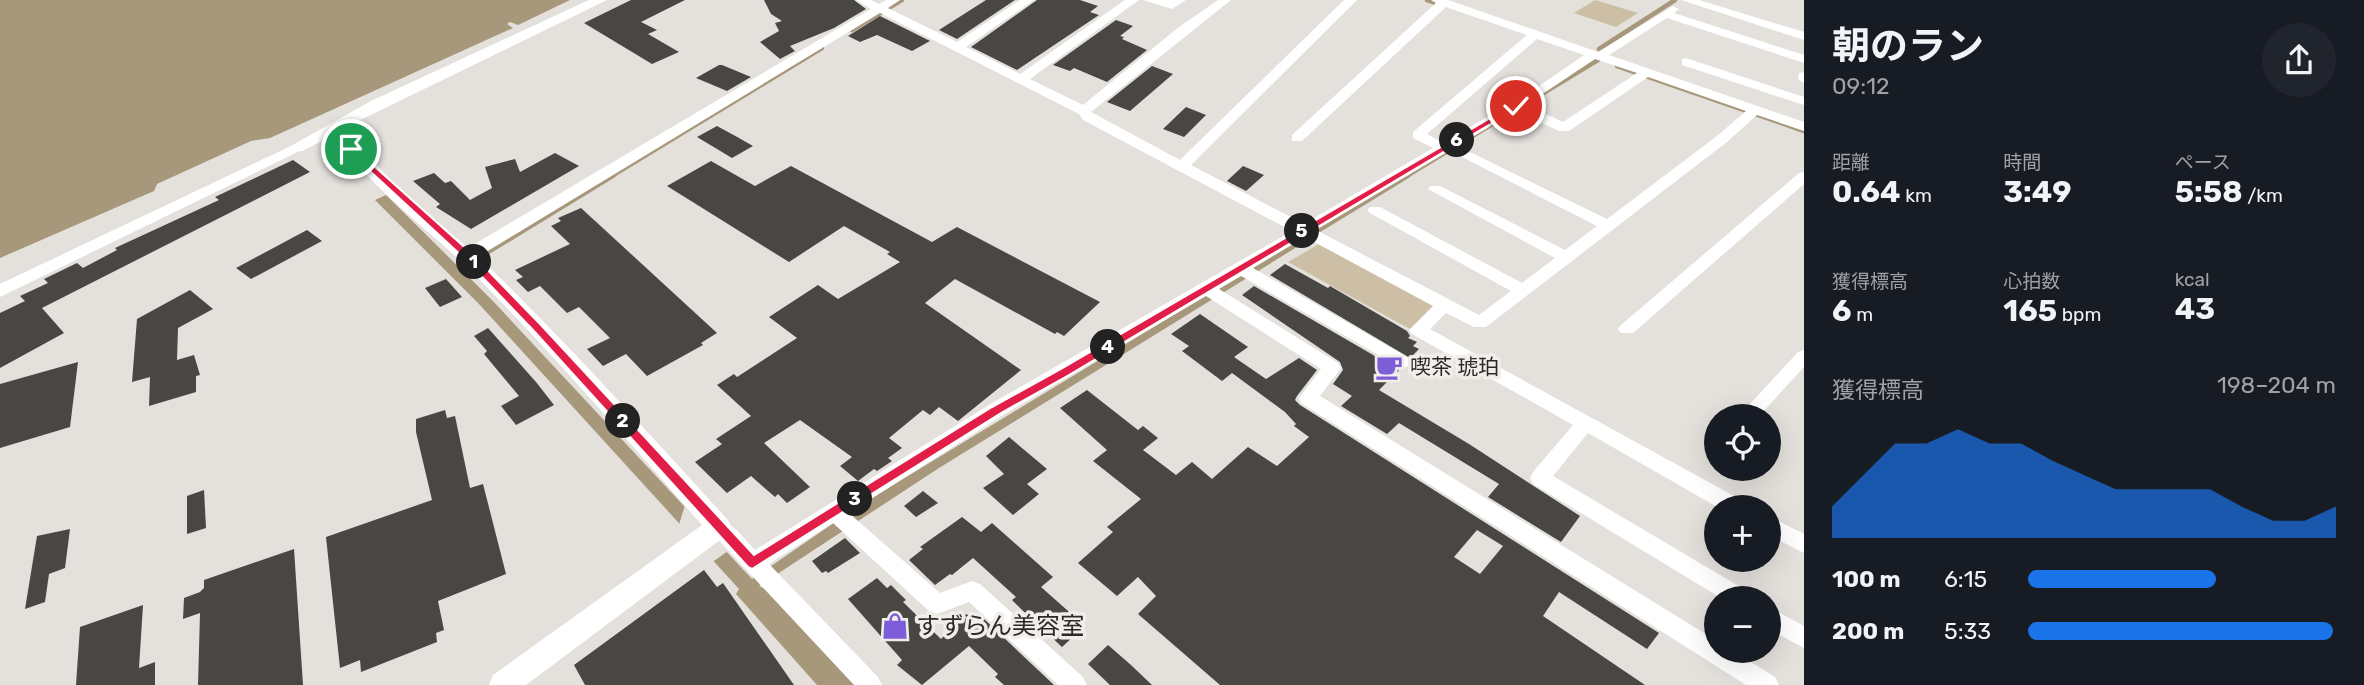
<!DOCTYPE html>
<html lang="ja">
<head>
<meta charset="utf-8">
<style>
  :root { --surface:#171b24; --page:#20242c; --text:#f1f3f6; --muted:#9ea1a6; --accent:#1a73e8 }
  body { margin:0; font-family:Rubik,"Noto Sans JP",sans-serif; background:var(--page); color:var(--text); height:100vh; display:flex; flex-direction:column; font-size:26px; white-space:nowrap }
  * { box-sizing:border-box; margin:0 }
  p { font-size:23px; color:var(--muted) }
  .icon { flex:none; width:38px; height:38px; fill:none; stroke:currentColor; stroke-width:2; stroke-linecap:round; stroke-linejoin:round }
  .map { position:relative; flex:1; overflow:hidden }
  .panel { display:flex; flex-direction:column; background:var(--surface); width:560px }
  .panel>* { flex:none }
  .controls { position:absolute; left:1704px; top:404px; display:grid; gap:14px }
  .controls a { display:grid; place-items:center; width:77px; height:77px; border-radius:50%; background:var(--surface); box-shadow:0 7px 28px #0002; font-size:35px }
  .pin { position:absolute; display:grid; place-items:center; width:60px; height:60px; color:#fff; margin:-30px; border:4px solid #fff; border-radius:50%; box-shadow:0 2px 7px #0007 }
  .km { position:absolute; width:35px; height:35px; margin:-18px; border-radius:50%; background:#222; color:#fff; font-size:19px; line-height:35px; text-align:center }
  .round { display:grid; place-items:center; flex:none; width:74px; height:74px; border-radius:37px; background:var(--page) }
  .overview { display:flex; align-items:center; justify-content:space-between; height:119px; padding:0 28px }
  h1 { font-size:38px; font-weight:700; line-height:52px }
  .stats { display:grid; grid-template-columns:repeat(3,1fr); gap:10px; height:119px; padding:7px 28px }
  .stats div { display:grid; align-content:center }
  .stats b { font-size:30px; font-weight:700 }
  .stats small { font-size:19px; font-weight:400 }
  .stats p { font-size:19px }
  .chart { height:196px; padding:14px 28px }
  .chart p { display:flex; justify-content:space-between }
  .chart svg { width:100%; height:126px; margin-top:7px; fill:var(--accent); opacity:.7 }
  ul { padding:0 28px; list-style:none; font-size:23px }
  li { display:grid; grid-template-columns:112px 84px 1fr; align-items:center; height:52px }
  li i { height:18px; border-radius:9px; background:var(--accent) }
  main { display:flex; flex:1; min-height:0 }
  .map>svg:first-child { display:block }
  .green { fill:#cdbea6 }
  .water { fill:#a7977b }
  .pier { fill:#e4e1dc }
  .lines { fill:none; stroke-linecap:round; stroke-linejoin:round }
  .stream-far1 { stroke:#a7977b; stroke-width:4.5 }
  .stream { stroke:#a7977b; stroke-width:6 }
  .building { fill:#494743; fill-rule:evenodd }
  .minor { fill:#fff; fill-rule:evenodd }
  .tertiary { fill:#fff; fill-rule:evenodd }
  .route { fill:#e11d48; stroke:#fff; stroke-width:2 }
  .labels { text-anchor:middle; stroke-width:7; stroke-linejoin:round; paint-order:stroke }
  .poi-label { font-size:21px; fill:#2b2a28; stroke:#f1eee9; text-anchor:start }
  .near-poi-label { font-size:24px; fill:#2b2a28; stroke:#f1eee9; text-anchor:start }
</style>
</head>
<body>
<main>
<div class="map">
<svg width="1804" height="685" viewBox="0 0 1804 685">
  <rect width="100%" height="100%" fill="#e4e1dc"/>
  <g class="green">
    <polygon points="1595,0 1638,13 1616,27 1574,13"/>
    <polygon points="1319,244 1437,306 1410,329 1288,262"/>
  </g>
  <g class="water">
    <polygon points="0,0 570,0 518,25 510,22 507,24 513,28 270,138 251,141 157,184 154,191 0,258"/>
    <polygon points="386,195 492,300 752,579 860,505 1299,239 1305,242 939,468 759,586 767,590 855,685 817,685 736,594 739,589 479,304 375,200"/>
  </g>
  <polygon class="pier" points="685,505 728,551 711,563 678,528"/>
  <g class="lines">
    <g class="stream-far1">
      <polyline points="1427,0 1442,5"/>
      <polyline points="852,30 902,0"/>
      <polyline points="1599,49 1675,0"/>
      <polyline points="1617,66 1804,131"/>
      <polyline points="610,177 822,48"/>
      <polyline points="1405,177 1598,60"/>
    </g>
    <g class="stream">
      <polyline points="1295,244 1408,175"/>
      <polyline points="487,252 613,175"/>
    </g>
  </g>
  <g class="building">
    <polygon points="631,0 685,0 641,22 657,30 648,34 679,52 652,64 584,23"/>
    <polygon points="764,0 854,0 866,9 834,28 790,46 795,51 780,59 760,42 779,31 775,23 782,21 771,14"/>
    <polygon points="986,0 1015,0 957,39 939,30"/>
    <polygon points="1037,0 1080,0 1098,6 1090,12 1099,15 1017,70 971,47"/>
    <polygon points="880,16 930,41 912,51 877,35 860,42 848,36"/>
    <polygon points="1116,20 1133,26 1120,36 1124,37 1122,39 1147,50 1107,82 1074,68 1070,71 1053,65"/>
    <polygon points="719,65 722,65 751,77 727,91 696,78"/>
    <polygon points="1152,66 1173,74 1130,111 1107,102"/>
    <polygon points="1186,107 1206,115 1184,137 1163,129"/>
    <polygon points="717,126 739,138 753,146 732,158 697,137"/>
    <polygon points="555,153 579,166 471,229 436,207 440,204 413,181 434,173 445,183 451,181 470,200 492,188 485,167 515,159 520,172"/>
    <polygon points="293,160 310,172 42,308 64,333 0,368 0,313 25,301 20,296 48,283 44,279 77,263 83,268 117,250 115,248 219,200 215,197"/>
    <polygon points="711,161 755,186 791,166 932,242 957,227 1100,302 1064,336 1057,332 1055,334 955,279 925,303 1021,370 958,421 939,407 930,415 923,410 889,438 902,448 888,458 892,461 877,471 874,469 858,481 840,466 852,457 800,420 764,443 810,487 787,503 778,494 775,497 751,476 727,493 695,462 722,444 716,439 751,416 717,385 734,374 737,377 797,338 769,317 818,285 838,299 900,262 887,254 890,252 844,226 789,262 667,186"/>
    <polygon points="1243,166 1264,175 1246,191 1227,181"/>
    <polygon points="581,208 717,333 701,343 703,345 647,376 626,354 603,366 587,349 610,338 579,307 567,313 540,286 528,292 516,280 523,277 515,270 570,244 551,226 561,221 558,218"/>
    <polygon points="307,230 322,241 251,279 236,268"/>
    <polygon points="1285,264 1328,288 1330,286 1407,331 1410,336 1408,338 1417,342 1413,346 1419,349 1410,358 1270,275"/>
    <polygon points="446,279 462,297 440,307 425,288"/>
    <polygon points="1254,286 1399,370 1379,390 1469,444 1580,516 1561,542 1488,497 1499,484 1399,423 1387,434 1341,406 1352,396 1333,384 1343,370 1340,362 1242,295"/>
    <polygon points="190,290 213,309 178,328 177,360 194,355 200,375 196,376 196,392 149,406 150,377 132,382 137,319"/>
    <path d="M1200,314L1248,347L1234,357L1266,379L1299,358L1317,370L1297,396L1295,400L1300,405L1659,633L1647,649L1559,592L1543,616L1645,685H1220L1138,614L1156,596L1138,577L1117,596L1078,563L1113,532L1107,527L1141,499L1093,461L1107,450L1060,408L1087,390L1138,430L1143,426L1158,438L1143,450L1176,475L1192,462L1212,479L1248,447L1277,466L1309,437L1294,426L1296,424L1285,412L1232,373L1222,381L1182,351L1189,346L1171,334ZM1477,530L1503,546L1480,574L1454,557Z"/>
    <polygon points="488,328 536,382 554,405 516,425 501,406 519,396 484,354 487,351 474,336"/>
    <polygon points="78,362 70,427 0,448 0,384"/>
    <polygon points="445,410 447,418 455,416 470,488 483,484 506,574 438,601 444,630 436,633 437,642 361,672 360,660 340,668 326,537 432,500 416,432 416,419"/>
    <polygon points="1009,437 1047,469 1027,484 1039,494 1013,515 983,488 1004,474 986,456"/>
    <polygon points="204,490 206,528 187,534 187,496"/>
    <polygon points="923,491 938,503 916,517 904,506"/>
    <polygon points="962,517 981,532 992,523 1053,577 1041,587 1085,626 1062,647 1020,608 1012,600 1016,597 973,558 952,575 950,574 935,585 909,560 923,549 920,547"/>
    <polygon points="70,529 65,568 49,574 45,602 25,609 37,536"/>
    <polygon points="845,538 860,553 828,573 826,571 822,573 812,561"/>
    <polygon points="294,549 303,685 198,685 200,613 183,619 184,598 200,592 204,588 204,580"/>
    <polygon points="704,570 717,587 723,583 794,685 585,685 574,665"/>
    <polygon points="877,578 887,588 891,585 906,600 903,602 941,639 966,614 969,616 971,613 982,621 984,619 1054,685 1004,685 995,677 998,674 969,646 922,685 897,665 902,660 848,599"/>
    <polygon points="143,605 139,668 155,662 155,685 76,685 80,627"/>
    <polygon points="1108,645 1131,665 1152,685 1110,685 1088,664"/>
  </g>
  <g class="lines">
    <g class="minor">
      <path d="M856,0H871L879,4L886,0H900L888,8L957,42L1020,0H1034L966,47L1020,74L1125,0H1139L1030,79L1083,105L1179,27L1218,0H1231L1091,112L1180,160L1344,0H1357L1191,165L1304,224L1433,148L1413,138V132L1527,35L1446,7L1302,141H1292V135L1436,3L1431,0H1448L1598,52L1673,6L1679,9L1674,13L1804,55V63L1667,18L1609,55L1804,122V131L1757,115L1727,142L1486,327H1474L1446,313L1430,329L1745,502L1748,508H1719L1588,433L1553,476L1747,591L1750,598H1721L1533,484L1530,478L1533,472L1573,425L1412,334L1409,330L1433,306L1305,237L1253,268L1407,357L1410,362L1407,367L1401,368L1241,276L1219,289L1338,363L1341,368L1320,396L1717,641V651H1733L1775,677L1779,685H1746L1301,403L1299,398L1321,369L1206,296L1003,415L849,513L940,593L972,581L980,584L1083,677L1087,685H1058L969,602L937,614L929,611L833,523L769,564L878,677L882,685H854L712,533L709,527L712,521C729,515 744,539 755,550L989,405L1292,231L1083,120L1079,114L880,13L473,260H461L459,256L461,252L871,9ZM1537,39L1584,55L1539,86L1443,143L1427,134ZM1595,59L1637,73L1563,122L1526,105ZM1648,77L1746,111L1717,136L1607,219L1472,153L1467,152L1460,156L1597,226L1565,250L1440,186H1430L1428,189L1555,258L1522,283L1380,207H1370L1367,210L1370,213L1511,291L1479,315L1316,230L1516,111L1559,131H1569Z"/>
      <polygon points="1143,0 1186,0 1172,9"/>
      <polygon points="1681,0 1699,0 1804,32 1804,40"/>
      <polygon points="1686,58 1804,97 1804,105 1682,65 1682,59"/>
      <polygon points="1804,72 1804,83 1798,79 1799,73"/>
      <polygon points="297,143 304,147 302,150 0,297 0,284"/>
      <polygon points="1804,172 1804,184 1633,333 1621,333 1618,329 1621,325 1799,173"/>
      <polygon points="1804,350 1804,367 1759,416 1739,416 1798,352"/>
      <polygon points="1769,516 1804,534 1804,553 1769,535"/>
      <polygon points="1769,607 1804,626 1804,648 1769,629"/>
    </g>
    <path class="tertiary" d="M589,0H607L346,127C385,185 445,224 494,272C575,351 651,436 728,520L731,527L728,534L526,685H489L493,675L702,525C627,440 553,354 473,273C427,227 370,189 334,134L303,151H291L289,147L371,101Z"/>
  </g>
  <polygon class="route" points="1516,103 1519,107 1069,375 1001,413 752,569 748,567 533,330 464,258 346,149 354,148 471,253 541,325 754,555 992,407 1061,369"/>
  <defs>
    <symbol id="cafe-bare" viewBox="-9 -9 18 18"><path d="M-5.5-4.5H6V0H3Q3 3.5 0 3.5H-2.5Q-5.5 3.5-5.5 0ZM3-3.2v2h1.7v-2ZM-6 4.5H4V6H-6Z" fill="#7e5ed8" stroke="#f1eee9" stroke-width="2.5" paint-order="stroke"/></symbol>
    <symbol id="shop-bare" viewBox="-9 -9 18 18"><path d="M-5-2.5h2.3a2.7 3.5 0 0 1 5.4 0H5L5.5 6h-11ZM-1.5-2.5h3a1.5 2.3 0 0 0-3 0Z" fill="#7e5ed8" stroke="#f1eee9" stroke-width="2.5" paint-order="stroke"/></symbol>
  </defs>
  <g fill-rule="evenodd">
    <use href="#cafe-bare" x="1370" y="348" width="38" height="38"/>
    <use href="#shop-bare" x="876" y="607" width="38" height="38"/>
  </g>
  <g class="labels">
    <g class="poi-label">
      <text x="1410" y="374">喫茶 琥珀</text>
    </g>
    <g class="near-poi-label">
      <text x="916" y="634">すずらん美容室</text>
    </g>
  </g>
</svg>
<div class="controls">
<a><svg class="icon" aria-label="locate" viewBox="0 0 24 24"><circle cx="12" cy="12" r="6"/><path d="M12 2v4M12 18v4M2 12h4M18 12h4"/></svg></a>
<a>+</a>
<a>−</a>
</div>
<div class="pin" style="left:351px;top:149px;background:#1e9e55"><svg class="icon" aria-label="arrive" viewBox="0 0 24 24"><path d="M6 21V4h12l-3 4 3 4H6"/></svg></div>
<div class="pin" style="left:1516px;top:106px;background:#d93025"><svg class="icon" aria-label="check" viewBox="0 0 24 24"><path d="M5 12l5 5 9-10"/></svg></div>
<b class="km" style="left:474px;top:262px">1</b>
<b class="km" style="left:623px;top:421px">2</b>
<b class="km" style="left:855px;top:499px">3</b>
<b class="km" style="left:1108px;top:347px">4</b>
<b class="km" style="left:1302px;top:231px">5</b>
<b class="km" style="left:1457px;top:140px">6</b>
</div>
<section class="panel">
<div class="overview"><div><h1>朝のラン</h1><p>09:12</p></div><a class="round"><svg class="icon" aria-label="share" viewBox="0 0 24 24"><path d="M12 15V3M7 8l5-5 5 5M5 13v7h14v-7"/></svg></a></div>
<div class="stats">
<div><p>距離</p><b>0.64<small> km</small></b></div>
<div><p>時間</p><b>3:49</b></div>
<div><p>ペース</p><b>5:58<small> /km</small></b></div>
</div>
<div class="stats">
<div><p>獲得標高</p><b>6<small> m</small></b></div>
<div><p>心拍数</p><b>165<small> bpm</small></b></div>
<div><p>kcal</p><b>43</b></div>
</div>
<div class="chart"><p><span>獲得標高</span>198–204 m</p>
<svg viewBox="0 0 160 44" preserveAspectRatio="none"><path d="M0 44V33L10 22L20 11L30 11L40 6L50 11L60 11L70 17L80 22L90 27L100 27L110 27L120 27L130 33L140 38L150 38L160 33V44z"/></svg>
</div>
<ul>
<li><b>100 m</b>6:15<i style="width:61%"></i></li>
<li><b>200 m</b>5:33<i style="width:99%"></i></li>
</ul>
</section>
</main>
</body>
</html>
